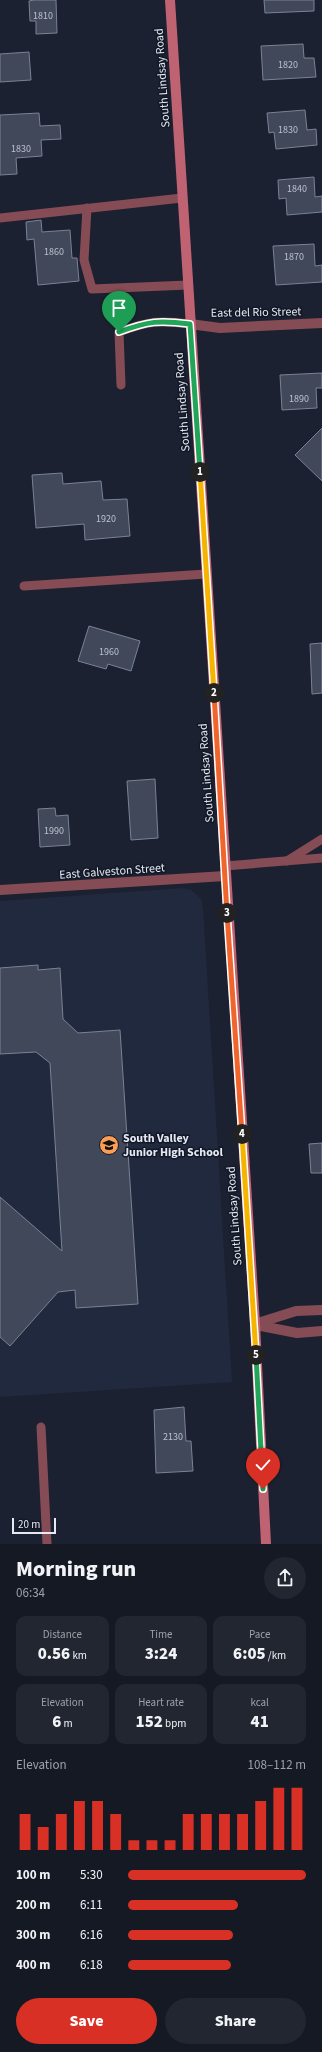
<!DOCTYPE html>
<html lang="en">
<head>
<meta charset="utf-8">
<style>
  :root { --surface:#141924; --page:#212631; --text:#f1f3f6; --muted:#9da0a6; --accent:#d93025 }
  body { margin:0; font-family:"Source Sans 3",sans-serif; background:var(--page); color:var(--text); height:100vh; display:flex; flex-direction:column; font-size:15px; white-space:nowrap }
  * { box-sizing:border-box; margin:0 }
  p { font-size:13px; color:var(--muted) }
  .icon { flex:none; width:22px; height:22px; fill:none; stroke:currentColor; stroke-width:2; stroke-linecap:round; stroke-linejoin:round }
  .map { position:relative; height:1544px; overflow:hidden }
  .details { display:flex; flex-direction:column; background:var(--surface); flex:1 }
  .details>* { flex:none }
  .scale { position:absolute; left:12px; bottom:10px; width:44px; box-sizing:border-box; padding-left:4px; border:2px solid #e4e9f4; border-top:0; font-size:11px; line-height:14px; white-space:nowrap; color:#e4e9f4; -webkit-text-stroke:3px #121826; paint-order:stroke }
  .pin { position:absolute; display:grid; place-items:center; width:34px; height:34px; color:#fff; margin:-41px -17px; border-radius:50% 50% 50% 0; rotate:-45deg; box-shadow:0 0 4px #0007 }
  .pin .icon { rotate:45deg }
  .km { position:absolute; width:20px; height:20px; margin:-10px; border-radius:50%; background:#222; color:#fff; font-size:11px; line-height:20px; text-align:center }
  .round { display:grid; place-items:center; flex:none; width:42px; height:42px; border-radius:21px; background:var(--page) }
  .summary { display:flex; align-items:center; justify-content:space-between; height:68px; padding:0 16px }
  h1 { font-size:22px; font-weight:800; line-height:30px }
  .metrics { display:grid; grid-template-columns:repeat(3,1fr); gap:6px; height:68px; padding:4px 16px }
  .metrics div { display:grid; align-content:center; border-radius:10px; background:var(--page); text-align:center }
  .metrics b { font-size:17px; font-weight:800 }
  .metrics small { font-size:11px; font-weight:400 }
  .metrics p { font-size:11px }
  .chart { height:112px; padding:8px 16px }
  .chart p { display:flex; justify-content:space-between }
  .chart svg { width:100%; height:72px; margin-top:4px; stroke:var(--accent); stroke-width:6 }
  .button { display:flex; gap:8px; margin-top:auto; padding:8px 16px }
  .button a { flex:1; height:46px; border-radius:24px; background:var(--accent); color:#fff; font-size:16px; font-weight:800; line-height:46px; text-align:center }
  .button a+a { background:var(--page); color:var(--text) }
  ul { padding:0 16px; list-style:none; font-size:13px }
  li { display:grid; grid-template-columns:64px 48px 1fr; align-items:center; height:30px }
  li i { height:10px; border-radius:5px; background:var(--accent) }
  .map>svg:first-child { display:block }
  .built { fill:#21293e }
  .building { fill:#414859; stroke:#7a8295 }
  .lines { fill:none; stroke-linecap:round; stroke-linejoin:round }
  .lane { stroke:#864c55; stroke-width:9 }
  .street { stroke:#864c55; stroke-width:10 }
  .secondary { stroke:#bf6272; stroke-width:10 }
  .split-1-casing { stroke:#fff; stroke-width:8 }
  .split-2-casing { stroke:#fff; stroke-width:8 }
  .split-3-casing { stroke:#fff; stroke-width:8 }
  .split-4-casing { stroke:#fff; stroke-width:8 }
  .split-5-casing { stroke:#fff; stroke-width:8 }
  .split-6-casing { stroke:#fff; stroke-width:8 }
  .split-1 { stroke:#22a559; stroke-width:5 }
  .split-2 { stroke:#f5b400; stroke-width:5 }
  .split-3 { stroke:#f0652b; stroke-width:5 }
  .split-4 { stroke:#f0652b; stroke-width:5 }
  .split-5 { stroke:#f5b400; stroke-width:5 }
  .split-6 { stroke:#22a559; stroke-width:5 }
  .labels { text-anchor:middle; stroke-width:3; stroke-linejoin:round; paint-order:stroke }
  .number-label { font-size:10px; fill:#bbc1cd }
  .street-label { font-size:12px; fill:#e4e9f4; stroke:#121826 }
  .poi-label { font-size:12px; font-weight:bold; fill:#e4e9f4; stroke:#121826; text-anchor:start }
</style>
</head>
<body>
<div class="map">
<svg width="322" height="1544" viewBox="0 0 322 1544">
  <rect width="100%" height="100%" fill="#1b2130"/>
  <polygon class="built" points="183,888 191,890 197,895 201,899 203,908 232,1382 0,1397 0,901"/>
  <g class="building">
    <polygon points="34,0 56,0 57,33 36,34 36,21 30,21 29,1"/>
    <polygon points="264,0 314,0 314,11 265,13"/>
    <polygon points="303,44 304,58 314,58 316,77 263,80 261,46"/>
    <polygon points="29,52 31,80 0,82 0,54"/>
    <polygon points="305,110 307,130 316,129 317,145 276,149 274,132 269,133 267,113"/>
    <polygon points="39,113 40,126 60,125 61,139 41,140 42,156 16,158 17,174 0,175 0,115"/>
    <polygon points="314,177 315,197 322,196 322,212 287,215 286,198 279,199 278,180"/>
    <polygon points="41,220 42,232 70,230 72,258 77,258 79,281 38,285 34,239 27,240 26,222"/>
    <polygon points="314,244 315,266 322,265 322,282 276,285 273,246"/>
    <polygon points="322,373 322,388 316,388 317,408 282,410 280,375"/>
    <polygon points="322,428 322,481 295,455"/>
    <polygon points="62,473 63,484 101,481 103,500 127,499 130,536 85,540 84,524 36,528 32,475"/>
    <polygon points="89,626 140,641 131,671 108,664 106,669 78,661"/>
    <polygon points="322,643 322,693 312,694 310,644"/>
    <polygon points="155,779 158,838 131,840 127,781"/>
    <polygon points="55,808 56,816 68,815 70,845 40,847 38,809"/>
    <polygon points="38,965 38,970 60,968 63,1019 78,1033 120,1030 138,1304 76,1308 75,1290 58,1292 10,1346 0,1337 0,1197 62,1251 50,1063 36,1052 0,1054 0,968"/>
    <polygon points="322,1143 322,1173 311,1173 309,1144"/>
    <polygon points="184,1407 186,1441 191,1441 193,1471 156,1473 154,1410"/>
  </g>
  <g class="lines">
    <g class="lane">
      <polyline points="87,208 84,260 92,289 188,285"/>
      <polyline points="0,218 182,198"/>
      <path d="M121,385L119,332C149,321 159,320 190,324"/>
      <polyline points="24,586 206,574"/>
      <polyline points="287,861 322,839"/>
      <polyline points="225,866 322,858"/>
      <polyline points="41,1427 47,1544"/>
    </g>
    <g class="street">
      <polyline points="190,324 220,328 322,323"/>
      <polyline points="0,890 225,876"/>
      <polyline points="255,1324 296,1311 322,1310"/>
      <polyline points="256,1325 297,1333 322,1331"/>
    </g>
    <polyline class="secondary" points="170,0 255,1324 266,1544"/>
  </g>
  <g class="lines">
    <defs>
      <path id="split-1" d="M119,332C149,321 159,320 190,324L200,472"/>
      <polyline id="split-2" points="200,472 214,693"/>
      <polyline id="split-3" points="214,693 227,913"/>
      <polyline id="split-4" points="227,913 242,1134"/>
      <polyline id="split-5" points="242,1134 256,1355"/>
      <polyline id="split-6" points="256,1355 263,1489"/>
    </defs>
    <use href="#split-1" class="split-1-casing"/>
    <use href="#split-2" class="split-2-casing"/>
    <use href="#split-3" class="split-3-casing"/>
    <use href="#split-4" class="split-4-casing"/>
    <use href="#split-5" class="split-5-casing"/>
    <use href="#split-6" class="split-6-casing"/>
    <use href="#split-1" class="split-1"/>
    <use href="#split-2" class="split-2"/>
    <use href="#split-3" class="split-3"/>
    <use href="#split-4" class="split-4"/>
    <use href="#split-5" class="split-5"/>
    <use href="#split-6" class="split-6"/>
  </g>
  <defs>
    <symbol id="school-disc" viewBox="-11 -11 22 22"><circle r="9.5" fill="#fc9d54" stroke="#121826"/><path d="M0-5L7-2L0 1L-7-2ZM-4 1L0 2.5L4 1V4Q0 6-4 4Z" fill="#111"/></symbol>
  </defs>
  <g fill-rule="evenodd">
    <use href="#school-disc" x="98" y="1134" width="22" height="22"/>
  </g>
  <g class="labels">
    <g class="number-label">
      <text x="43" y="19">1810</text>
      <text x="288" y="68">1820</text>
      <text x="288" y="133">1830</text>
      <text x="21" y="152">1830</text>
      <text x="297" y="192">1840</text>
      <text x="54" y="255">1860</text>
      <text x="294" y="260">1870</text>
      <text x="299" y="402">1890</text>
      <text x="106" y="522">1920</text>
      <text x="109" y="655">1960</text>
      <text x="54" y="834">1990</text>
      <text x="173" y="1440">2130</text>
    </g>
    <g class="street-label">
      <text transform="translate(162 78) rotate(-94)" y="4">South Lindsay Road</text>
      <text transform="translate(256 312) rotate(-1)" y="4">East del Rio Street</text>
      <text transform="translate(182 402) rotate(-94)" y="4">South Lindsay Road</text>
      <text transform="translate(206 773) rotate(-94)" y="4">South Lindsay Road</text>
      <text transform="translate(112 871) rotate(-4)" y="4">East Galveston Street</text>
      <text transform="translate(234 1216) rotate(-94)" y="4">South Lindsay Road</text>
    </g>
    <g class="poi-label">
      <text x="123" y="1142">South Valley<tspan x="123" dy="14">Junior High School</tspan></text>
    </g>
  </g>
</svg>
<div class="scale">20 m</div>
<div class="pin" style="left:119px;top:332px;background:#1e9e55"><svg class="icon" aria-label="arrive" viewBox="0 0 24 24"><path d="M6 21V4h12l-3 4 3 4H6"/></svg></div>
<div class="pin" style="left:263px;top:1489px;background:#d93025"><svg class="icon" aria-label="check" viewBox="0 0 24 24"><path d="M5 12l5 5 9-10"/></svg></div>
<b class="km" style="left:200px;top:472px">1</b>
<b class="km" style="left:214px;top:693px">2</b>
<b class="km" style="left:227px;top:913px">3</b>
<b class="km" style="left:242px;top:1134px">4</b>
<b class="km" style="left:256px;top:1355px">5</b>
</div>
<section class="details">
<div class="summary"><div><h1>Morning run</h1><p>06:34</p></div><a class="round"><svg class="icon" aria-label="share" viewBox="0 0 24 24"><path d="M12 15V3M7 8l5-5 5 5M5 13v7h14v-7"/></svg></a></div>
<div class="metrics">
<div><p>Distance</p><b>0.56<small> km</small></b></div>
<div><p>Time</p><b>3:24</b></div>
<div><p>Pace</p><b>6:05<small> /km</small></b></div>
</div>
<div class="metrics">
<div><p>Elevation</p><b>6<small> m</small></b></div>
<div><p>Heart rate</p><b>152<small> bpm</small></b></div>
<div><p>kcal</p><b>41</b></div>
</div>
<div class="chart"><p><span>Elevation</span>108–112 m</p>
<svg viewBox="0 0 160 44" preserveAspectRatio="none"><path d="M5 44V22M15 44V30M25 44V22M35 44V14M45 44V14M55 44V22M65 44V38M75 44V38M85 44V38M95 44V22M105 44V22M115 44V22M125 44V22M135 44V14M145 44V6M155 44V6"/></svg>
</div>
<ul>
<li><b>100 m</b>5:30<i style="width:100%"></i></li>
<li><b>200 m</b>6:11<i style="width:62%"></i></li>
<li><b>300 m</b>6:16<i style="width:59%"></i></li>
<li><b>400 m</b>6:18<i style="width:58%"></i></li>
</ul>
<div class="button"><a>Save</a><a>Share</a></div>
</section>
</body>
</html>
